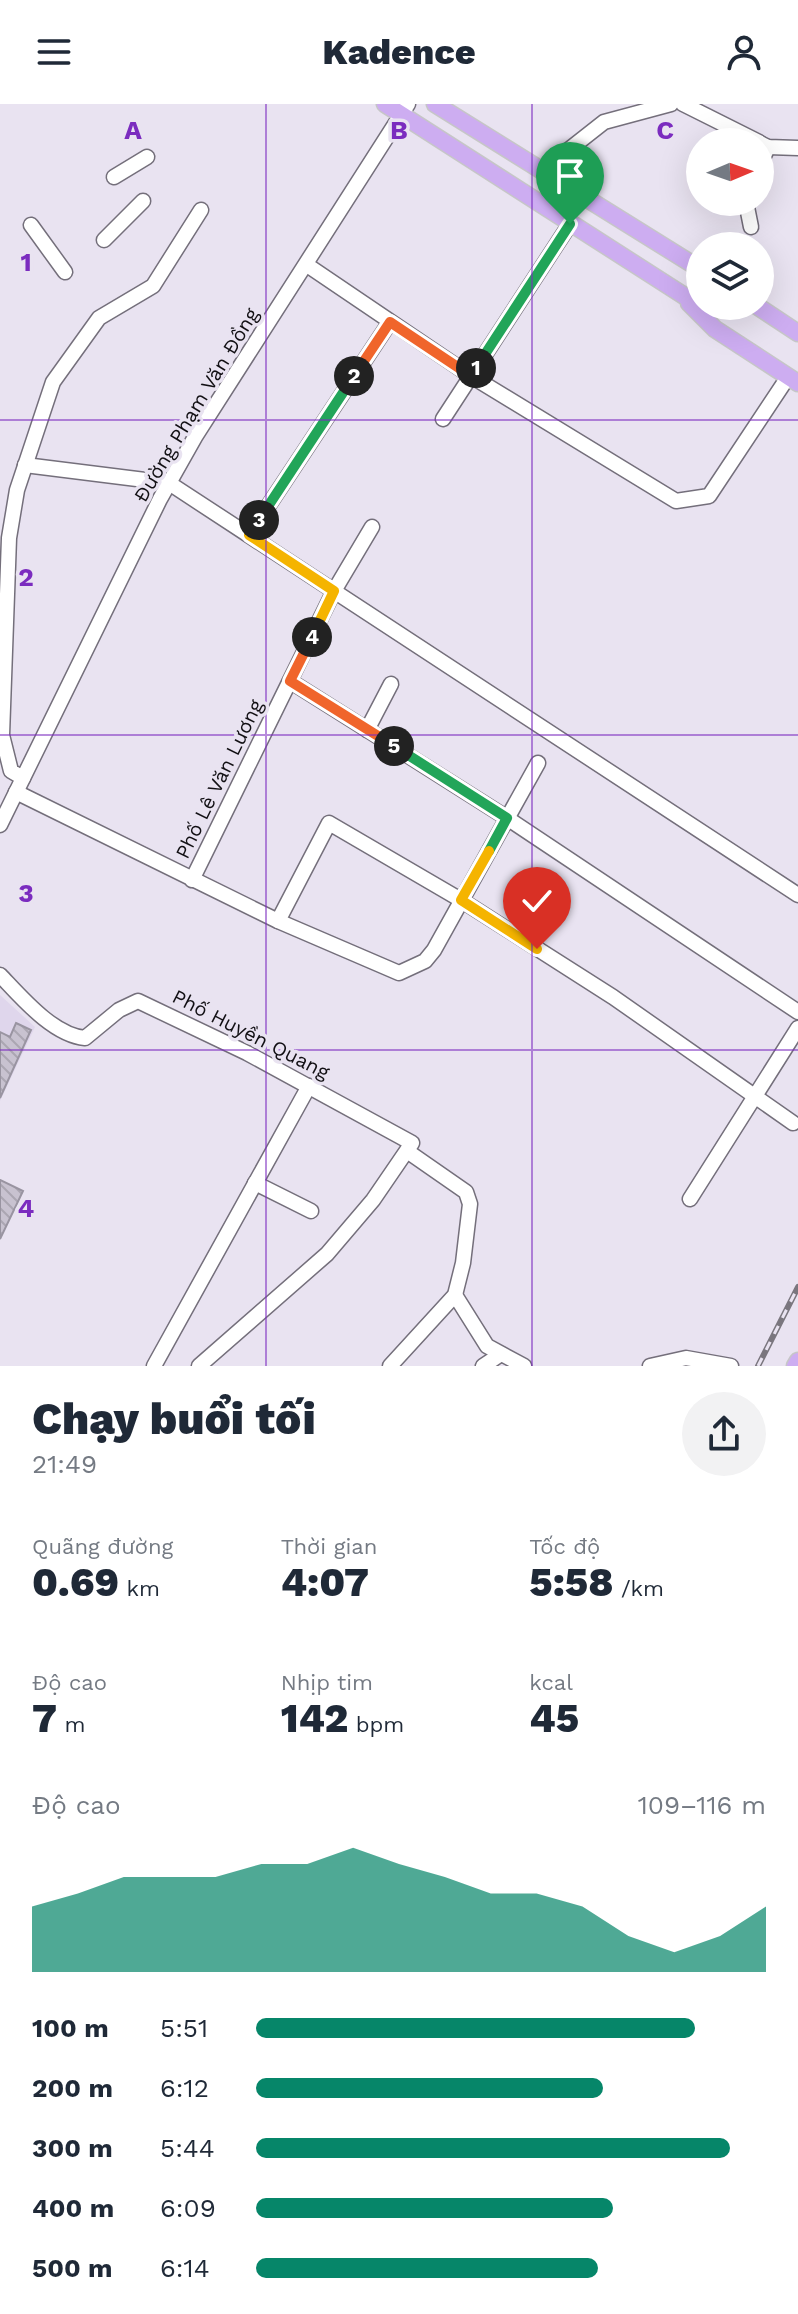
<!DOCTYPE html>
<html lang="vi">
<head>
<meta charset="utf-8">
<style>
  :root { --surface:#fff; --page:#f2f2f3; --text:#1f2937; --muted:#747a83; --accent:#068669 }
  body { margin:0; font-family:"Work Sans",sans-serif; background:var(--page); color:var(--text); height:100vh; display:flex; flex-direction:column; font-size:30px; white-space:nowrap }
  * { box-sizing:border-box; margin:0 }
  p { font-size:26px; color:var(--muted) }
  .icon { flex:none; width:44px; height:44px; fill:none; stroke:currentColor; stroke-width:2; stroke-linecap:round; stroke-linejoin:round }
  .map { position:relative; height:1262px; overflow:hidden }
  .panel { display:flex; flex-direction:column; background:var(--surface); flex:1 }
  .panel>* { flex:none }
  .needle { width:52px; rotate:88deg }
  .buttons { position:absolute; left:686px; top:24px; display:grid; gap:16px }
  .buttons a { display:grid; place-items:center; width:88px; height:88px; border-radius:50%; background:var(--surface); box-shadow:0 8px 32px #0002; font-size:40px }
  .pin { position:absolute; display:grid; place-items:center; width:68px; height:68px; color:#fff; margin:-82px -34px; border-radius:50% 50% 50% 0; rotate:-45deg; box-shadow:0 0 8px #0007 }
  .pin .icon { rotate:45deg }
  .km { position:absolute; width:40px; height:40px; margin:-20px; border-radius:50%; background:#222; color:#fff; font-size:22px; line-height:40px; text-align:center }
  .round { display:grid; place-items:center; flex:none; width:84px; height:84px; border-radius:42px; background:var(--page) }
  .overview { display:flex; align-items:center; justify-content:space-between; height:136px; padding:0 32px }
  h1 { font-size:44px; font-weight:800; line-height:60px }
  .metrics { display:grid; grid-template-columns:repeat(3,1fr); gap:12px; height:136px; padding:8px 32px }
  .metrics div { display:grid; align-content:center }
  .metrics b { font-size:40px; font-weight:800 }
  .metrics small { font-size:22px; font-weight:400 }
  .metrics p { font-size:22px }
  .chart { height:224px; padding:16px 32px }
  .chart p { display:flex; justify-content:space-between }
  .chart svg { width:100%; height:144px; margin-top:8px; fill:var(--accent); opacity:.7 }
  ul { padding:0 32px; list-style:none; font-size:26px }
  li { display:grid; grid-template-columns:128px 96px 1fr; align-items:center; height:60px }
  li i { height:20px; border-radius:10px; background:var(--accent) }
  header { display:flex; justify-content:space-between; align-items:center; height:104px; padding:0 32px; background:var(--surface); font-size:36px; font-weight:800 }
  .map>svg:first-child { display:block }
  .built { fill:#dfd6ec }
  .building { fill:url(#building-back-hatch); stroke:#9994a1; stroke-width:2 }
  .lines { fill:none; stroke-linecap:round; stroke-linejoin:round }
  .minor-casing { stroke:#746f7b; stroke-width:17 }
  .major-casing { stroke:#c6c6c7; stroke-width:19 }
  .minor { stroke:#fff; stroke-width:14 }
  .major { stroke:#cdadf1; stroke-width:16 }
  .rail-casing { stroke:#7a767e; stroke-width:6 }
  .rail { stroke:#e9e3f1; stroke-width:3; stroke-dasharray:9; stroke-linecap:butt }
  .split-1-casing { stroke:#fff; stroke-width:16 }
  .split-2-casing { stroke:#fff; stroke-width:16 }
  .split-3-casing { stroke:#fff; stroke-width:16 }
  .split-4-casing { stroke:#fff; stroke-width:16 }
  .split-5-casing { stroke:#fff; stroke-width:16 }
  .split-6-casing { stroke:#fff; stroke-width:16 }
  .split-7-casing { stroke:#fff; stroke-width:16 }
  .split-1 { stroke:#22a559; stroke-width:10 }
  .split-2 { stroke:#f0652b; stroke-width:10 }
  .split-3 { stroke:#22a559; stroke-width:10 }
  .split-4 { stroke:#f5b400; stroke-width:10 }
  .split-5 { stroke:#f0652b; stroke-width:10 }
  .split-6 { stroke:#22a559; stroke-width:10 }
  .split-7 { stroke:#f5b400; stroke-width:10 }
  .grid { fill:none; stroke:#7b2cbf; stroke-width:2; stroke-opacity:0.55 }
  .labels { text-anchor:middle; stroke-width:7; stroke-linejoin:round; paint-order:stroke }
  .street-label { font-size:20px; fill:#121014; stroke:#e9e3f1 }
  .grid-label { font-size:26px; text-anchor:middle; font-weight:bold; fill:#7b2cbf; stroke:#e9e3f1; stroke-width:7; stroke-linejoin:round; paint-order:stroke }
</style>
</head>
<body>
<header><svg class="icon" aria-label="menu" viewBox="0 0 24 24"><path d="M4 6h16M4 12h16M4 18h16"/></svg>Kadence<svg class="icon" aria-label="person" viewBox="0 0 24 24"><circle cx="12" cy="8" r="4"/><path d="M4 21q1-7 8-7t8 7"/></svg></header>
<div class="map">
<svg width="798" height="1262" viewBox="0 0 798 1262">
  <defs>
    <pattern id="building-back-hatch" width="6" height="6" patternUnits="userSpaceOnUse" patternTransform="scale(2)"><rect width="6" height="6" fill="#c8c2d0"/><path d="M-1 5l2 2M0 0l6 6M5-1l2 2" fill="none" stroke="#aba6b2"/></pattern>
  </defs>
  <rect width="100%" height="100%" fill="#e9e3f1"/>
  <polygon class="built" points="0,891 35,923 0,997"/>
  <g class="building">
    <polygon points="16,919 31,926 0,994 0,928 10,933"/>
    <polygon points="0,1076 23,1087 0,1135"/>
  </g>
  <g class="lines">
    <defs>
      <g id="minor">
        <polyline points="683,0 759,38"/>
        <polyline points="760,39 768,43 798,44"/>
        <polyline points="760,61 768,43"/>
        <polyline points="543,66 604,18 671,0"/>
        <polyline points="114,73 147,53"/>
        <polyline points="746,98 751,123"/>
        <polyline points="31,121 65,168"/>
        <polyline points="104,136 143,97"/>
        <polyline points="307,161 471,272 676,397 709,392 788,273"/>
        <polyline points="443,315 570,120"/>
        <polyline points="25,361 169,379 798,791"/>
        <polyline points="249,431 390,218"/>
        <polyline points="290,577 507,714 798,908"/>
        <polyline points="367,626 391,580"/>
        <polyline points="23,674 11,667 2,631 9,434 17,386 53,278 99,214 153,182 201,106"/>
        <polyline points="16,688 278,817 399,869 425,857 434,846 538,659"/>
        <polyline points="0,721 160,395 195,333 408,0"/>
        <polyline points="192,776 334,487 372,423"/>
        <polyline points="278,817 329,719 461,796 613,893 793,1019"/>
        <path d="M0,871C22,894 53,931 85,934L119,906L138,897L247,949L412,1039L373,1096L327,1150L199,1262"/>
        <polyline points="255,1079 311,1107"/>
        <polyline points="690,1095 798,924"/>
        <polyline points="455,1191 487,1242 524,1262"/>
        <polyline points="154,1262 309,982"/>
        <polyline points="390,1262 455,1191 463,1159 470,1100 466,1088 407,1047"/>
        <polyline points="483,1262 501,1250"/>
        <polyline points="650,1262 686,1254 731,1262"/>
      </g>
      <g id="major">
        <polyline points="385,0 700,202"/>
        <polyline points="435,0 700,165"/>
        <polyline points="689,199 715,225 798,279"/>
        <polyline points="757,202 798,229"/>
        <polyline points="795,1262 798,1257"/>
      </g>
    </defs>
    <use href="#minor" class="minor-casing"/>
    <use href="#major" class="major-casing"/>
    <use href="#minor" class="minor"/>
    <use href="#major" class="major"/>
    <defs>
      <polyline id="rail" points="758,1262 798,1183"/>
    </defs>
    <use href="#rail" class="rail-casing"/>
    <use href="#rail" class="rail"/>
  </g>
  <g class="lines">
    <defs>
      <polyline id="split-1" points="476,264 570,120"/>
      <polyline id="split-2" points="354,272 390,218 471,272 476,264"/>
      <polyline id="split-3" points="259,416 354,272"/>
      <polyline id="split-4" points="259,416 249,431 334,487 312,533"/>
      <polyline id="split-5" points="312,533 290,577 394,642"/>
      <polyline id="split-6" points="394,642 507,714 489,747"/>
      <polyline id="split-7" points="489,747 461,796 537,845"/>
    </defs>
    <use href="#split-1" class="split-1-casing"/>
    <use href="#split-2" class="split-2-casing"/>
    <use href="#split-3" class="split-3-casing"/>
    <use href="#split-4" class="split-4-casing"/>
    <use href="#split-5" class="split-5-casing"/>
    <use href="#split-6" class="split-6-casing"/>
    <use href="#split-7" class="split-7-casing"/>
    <use href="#split-1" class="split-1"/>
    <use href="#split-2" class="split-2"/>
    <use href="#split-3" class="split-3"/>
    <use href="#split-4" class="split-4"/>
    <use href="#split-5" class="split-5"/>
    <use href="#split-6" class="split-6"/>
    <use href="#split-7" class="split-7"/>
  </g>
  <path class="grid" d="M266,0V1262M532,0V1262M0,316H798M0,631H798M0,946H798"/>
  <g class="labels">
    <g class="street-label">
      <text transform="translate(196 301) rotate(-59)" y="7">Đường Phạm Văn Đồng</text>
      <text transform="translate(219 675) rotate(-64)" y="7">Phố Lê Văn Lương</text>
      <text transform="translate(251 930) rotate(27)" y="7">Phố Huyền Quang</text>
    </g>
  </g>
  <g class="grid-label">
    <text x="133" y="35">A</text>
    <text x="399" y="35">B</text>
    <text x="665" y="35">C</text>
    <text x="26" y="167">1</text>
    <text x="26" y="482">2</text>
    <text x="26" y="798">3</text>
    <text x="26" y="1113">4</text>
  </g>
</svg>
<div class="buttons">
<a><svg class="needle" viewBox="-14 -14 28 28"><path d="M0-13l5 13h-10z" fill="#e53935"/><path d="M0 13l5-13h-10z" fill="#747a83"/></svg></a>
<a><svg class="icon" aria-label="layers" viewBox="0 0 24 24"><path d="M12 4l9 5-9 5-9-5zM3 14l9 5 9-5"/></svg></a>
</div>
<div class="pin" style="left:570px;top:120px;background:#1e9e55"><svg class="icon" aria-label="arrive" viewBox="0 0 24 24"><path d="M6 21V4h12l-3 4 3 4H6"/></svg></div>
<div class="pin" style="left:537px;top:845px;background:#d93025"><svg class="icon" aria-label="check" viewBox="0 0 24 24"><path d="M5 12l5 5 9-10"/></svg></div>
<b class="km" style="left:476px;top:264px">1</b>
<b class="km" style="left:354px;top:272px">2</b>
<b class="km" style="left:259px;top:416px">3</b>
<b class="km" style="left:312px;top:533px">4</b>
<b class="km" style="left:394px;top:642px">5</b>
</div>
<section class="panel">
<div class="overview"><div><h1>Chạy buổi tối</h1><p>21:49</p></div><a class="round"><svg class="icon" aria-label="share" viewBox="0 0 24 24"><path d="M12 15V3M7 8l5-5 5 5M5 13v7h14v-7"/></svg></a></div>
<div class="metrics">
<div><p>Quãng đường</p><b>0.69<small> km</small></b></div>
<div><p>Thời gian</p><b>4:07</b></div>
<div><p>Tốc độ</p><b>5:58<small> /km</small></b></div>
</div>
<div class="metrics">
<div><p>Độ cao</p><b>7<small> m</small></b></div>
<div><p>Nhịp tim</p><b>142<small> bpm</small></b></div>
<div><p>kcal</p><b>45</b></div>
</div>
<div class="chart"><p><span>Độ cao</span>109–116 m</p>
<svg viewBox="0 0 160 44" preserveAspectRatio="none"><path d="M0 44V24L10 20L20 15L30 15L40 15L50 11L60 11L70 6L80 11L90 15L100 20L110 20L120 24L130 33L140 38L150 33L160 24V44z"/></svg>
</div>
<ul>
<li><b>100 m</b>5:51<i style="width:86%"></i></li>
<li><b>200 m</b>6:12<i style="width:68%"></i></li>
<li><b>300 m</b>5:44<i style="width:93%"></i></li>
<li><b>400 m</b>6:09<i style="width:70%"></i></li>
<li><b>500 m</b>6:14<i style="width:67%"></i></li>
</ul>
</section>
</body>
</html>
